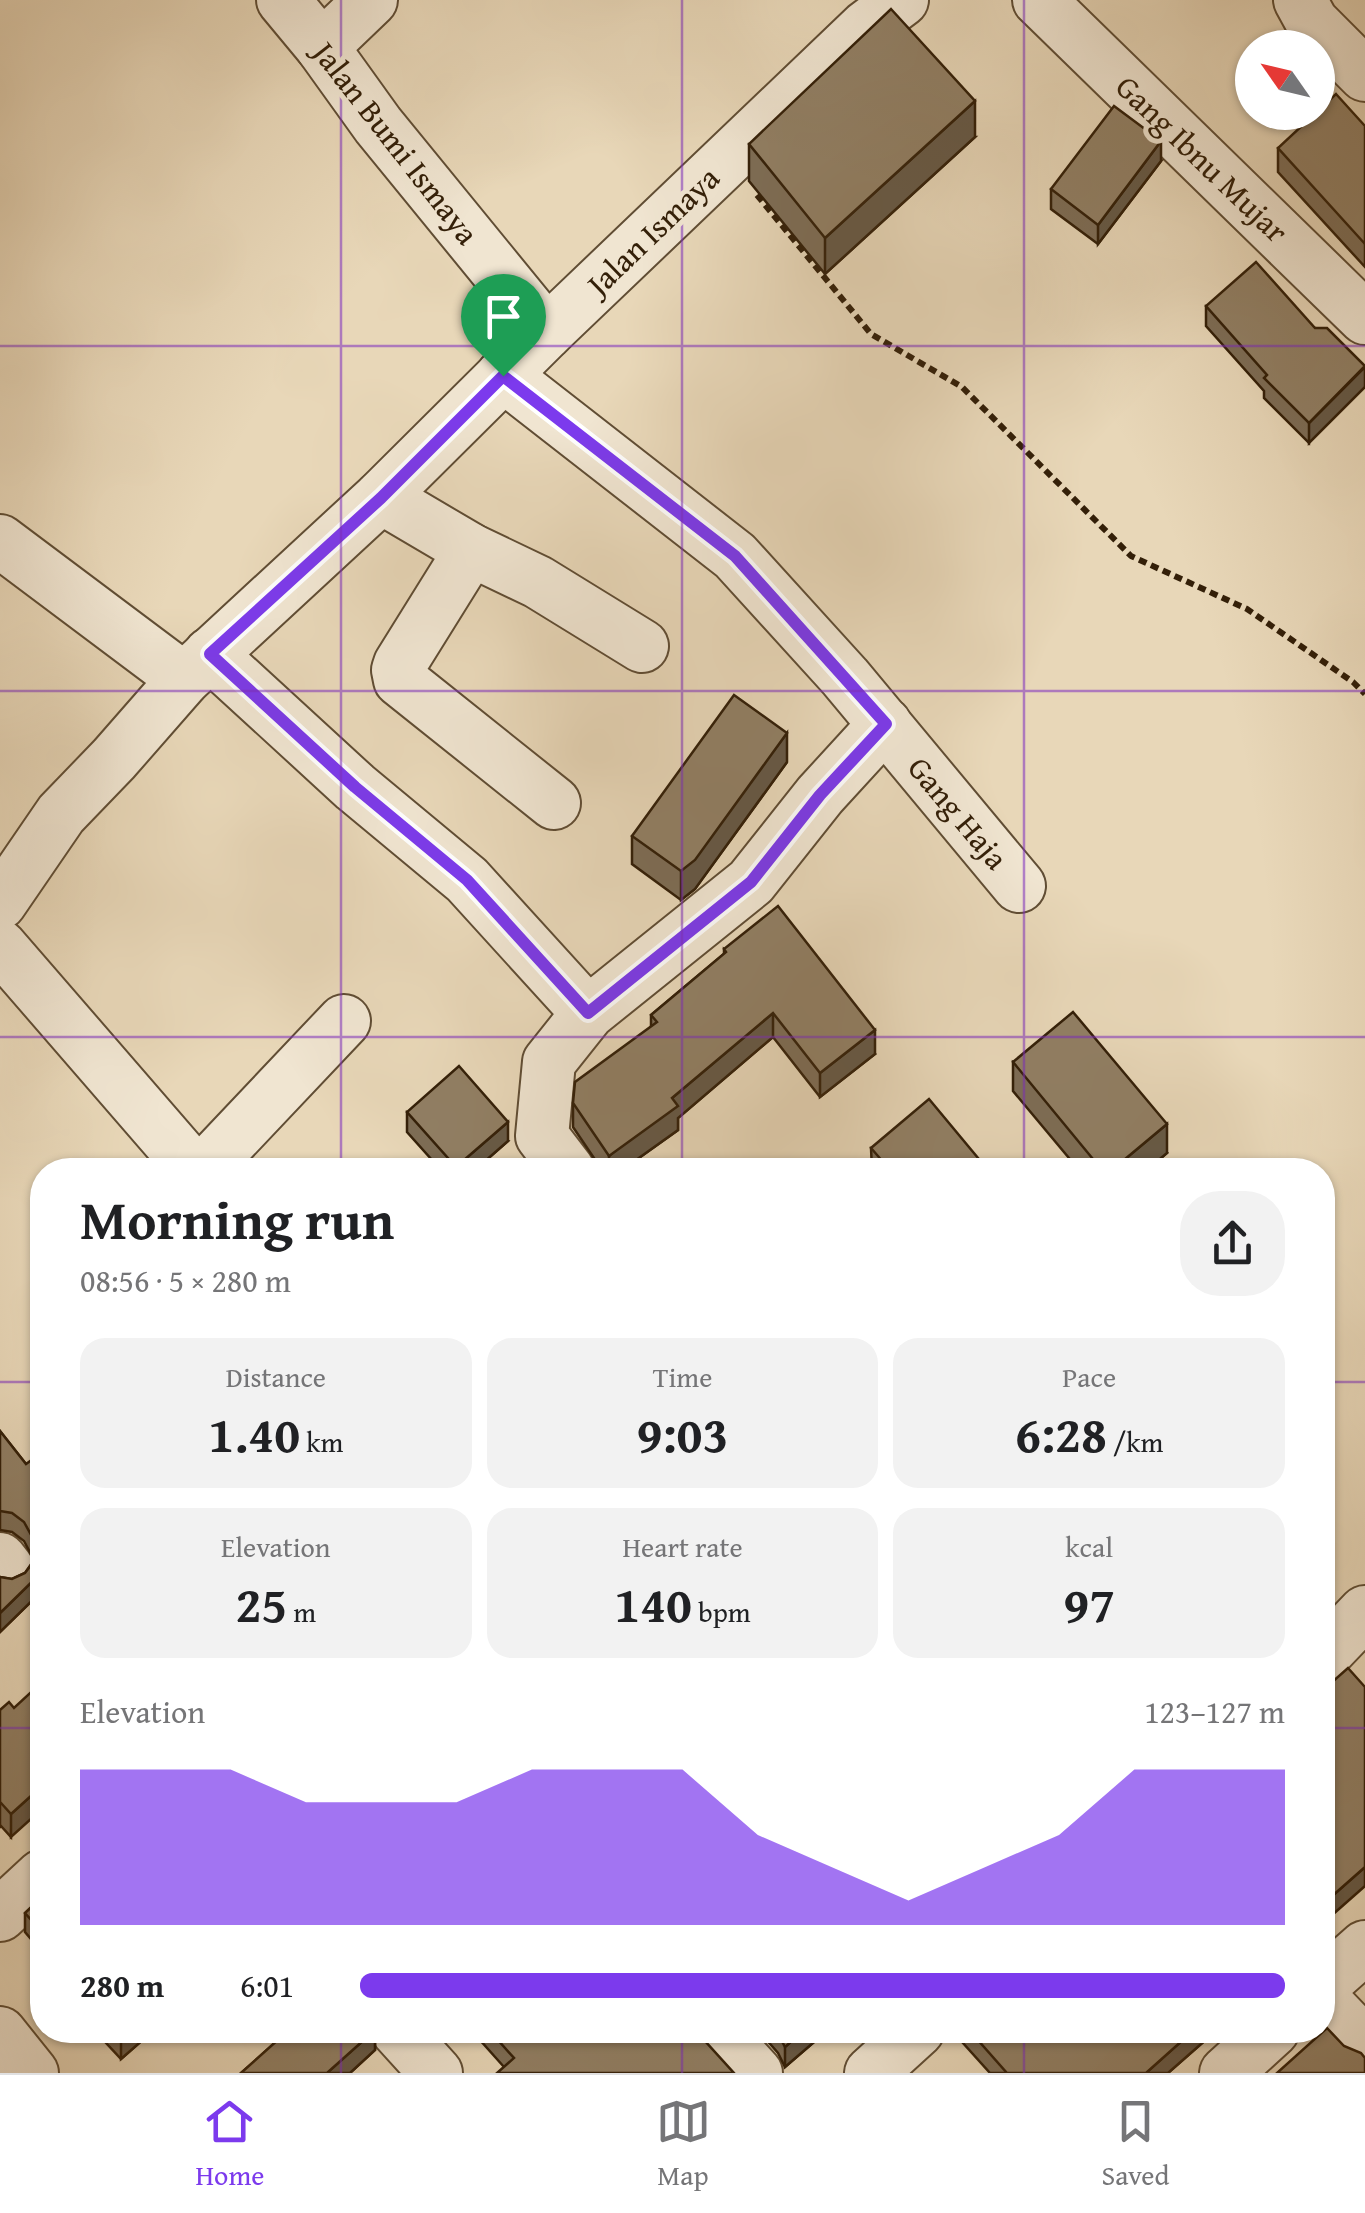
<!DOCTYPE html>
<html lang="en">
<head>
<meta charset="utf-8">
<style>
  :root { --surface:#fff; --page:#f2f2f2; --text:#202124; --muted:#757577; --line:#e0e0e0; --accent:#7c3aed }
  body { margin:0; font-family:"Gentium Book Plus",serif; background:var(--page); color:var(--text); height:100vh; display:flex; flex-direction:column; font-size:38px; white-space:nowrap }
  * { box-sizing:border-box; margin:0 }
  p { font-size:32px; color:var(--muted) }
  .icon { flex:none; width:55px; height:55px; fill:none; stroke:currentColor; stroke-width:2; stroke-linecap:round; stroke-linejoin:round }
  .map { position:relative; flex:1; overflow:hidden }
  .side { position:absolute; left:30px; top:1158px; width:1305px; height:885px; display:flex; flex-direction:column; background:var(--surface); border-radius:40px; box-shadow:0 2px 8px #0004 }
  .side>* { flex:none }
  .needle { width:65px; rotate:304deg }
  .fabs { position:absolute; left:1235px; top:30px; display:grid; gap:20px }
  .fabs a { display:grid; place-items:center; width:100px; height:100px; border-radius:50%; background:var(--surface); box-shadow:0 2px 8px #0004; font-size:50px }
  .pin { position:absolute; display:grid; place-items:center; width:85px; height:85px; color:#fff; margin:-102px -42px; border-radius:50% 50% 50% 0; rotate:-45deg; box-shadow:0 0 10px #0007 }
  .pin .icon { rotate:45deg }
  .round { display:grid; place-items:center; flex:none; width:105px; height:105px; border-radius:40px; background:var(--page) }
  .summary { display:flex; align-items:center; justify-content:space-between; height:170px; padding:0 50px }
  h1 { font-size:55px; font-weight:700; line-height:75px }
  .stats { display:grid; grid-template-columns:repeat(3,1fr); gap:15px; height:170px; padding:10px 50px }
  .stats div { display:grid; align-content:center; border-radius:25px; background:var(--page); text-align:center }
  .stats b { font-size:50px; font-weight:700 }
  .stats small { font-size:28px; font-weight:400 }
  .stats p { font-size:28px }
  .chart { height:280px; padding:20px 50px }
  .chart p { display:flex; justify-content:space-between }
  .chart svg { width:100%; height:180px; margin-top:10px; fill:var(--accent); opacity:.7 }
  ul { padding:0 50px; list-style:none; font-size:32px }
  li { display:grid; grid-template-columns:160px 120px 1fr; align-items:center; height:75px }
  li i { height:25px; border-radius:12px; background:var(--accent) }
  .menu { display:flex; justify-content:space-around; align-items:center; height:140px; border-top:2px solid var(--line); background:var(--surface); font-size:28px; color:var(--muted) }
  .menu a { display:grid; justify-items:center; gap:5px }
  .menu .selected { color:var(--accent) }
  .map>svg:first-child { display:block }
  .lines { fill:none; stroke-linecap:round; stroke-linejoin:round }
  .street-casing { stroke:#604d34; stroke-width:56 }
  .path { stroke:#331f08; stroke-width:6; stroke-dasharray:8 5; stroke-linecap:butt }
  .street { stroke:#f0e5d1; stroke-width:52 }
  .wall { fill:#7d6d56; stroke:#331f08; stroke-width:2.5 }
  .shaded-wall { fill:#665946; stroke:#331f08; stroke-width:2.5 }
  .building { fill:#917f64; stroke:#331f08; stroke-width:2.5 }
  .route-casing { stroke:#fff; stroke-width:20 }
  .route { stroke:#7c3aed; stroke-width:12 }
  .grid { fill:none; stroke:#7b2cbf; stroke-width:2.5; stroke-opacity:0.55 }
  .labels { text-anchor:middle; stroke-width:10; stroke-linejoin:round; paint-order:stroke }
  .street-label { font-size:32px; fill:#331f08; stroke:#f0e5d1 }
</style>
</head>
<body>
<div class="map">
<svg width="1365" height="2073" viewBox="0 0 1365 2073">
  <rect width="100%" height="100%" fill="#e8d7b8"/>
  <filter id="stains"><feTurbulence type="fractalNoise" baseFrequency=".002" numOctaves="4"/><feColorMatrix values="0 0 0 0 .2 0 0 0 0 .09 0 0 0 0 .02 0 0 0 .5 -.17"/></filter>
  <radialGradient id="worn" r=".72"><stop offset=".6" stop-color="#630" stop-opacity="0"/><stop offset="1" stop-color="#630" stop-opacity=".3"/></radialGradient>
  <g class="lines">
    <defs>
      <g id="street">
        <polyline points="283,0 322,47 378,125 547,332"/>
        <polyline points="1039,0 1365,318"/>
        <polyline points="1300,0 1312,22 1365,75"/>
        <polyline points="322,47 371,0"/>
        <polyline points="503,375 735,556 845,677 1019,886"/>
        <polyline points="381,497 471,550 538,582 642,646"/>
        <polyline points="0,541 184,679"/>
        <polyline points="471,550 400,664 398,670 400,680 554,803"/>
        <polyline points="210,654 355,787 467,880 588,1013"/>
        <polyline points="0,903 61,814 114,759 184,679 381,497 547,332 866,27 902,0"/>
        <polyline points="0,946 194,1170"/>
        <polyline points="203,1170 344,1021"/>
        <polyline points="568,1170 542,1136 549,1062 588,1013 751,882 820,795 885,724"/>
        <polyline points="0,1559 7,1568"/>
        <polyline points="1322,1657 1365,1612"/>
        <polyline points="0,1915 42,1876"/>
        <polyline points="1322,1985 1365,1947"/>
        <polyline points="1322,1999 1365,2044"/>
        <polyline points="397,2030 436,2073"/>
        <polyline points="717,2030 756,2073"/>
        <polyline points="0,2033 32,2073"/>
        <polyline points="871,2073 918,2030"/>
        <polyline points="1226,2073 1273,2030"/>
      </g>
    </defs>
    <use href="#street" class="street-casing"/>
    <polyline class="path" points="757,195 871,334 962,387 1131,556 1247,609 1353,682 1365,694"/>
    <use href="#street" class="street"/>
  </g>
  <g class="wall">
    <polygon points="1365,126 1365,267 1278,172 1278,148"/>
    <polygon points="975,137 825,274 749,181 749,144"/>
    <polygon points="1161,161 1098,244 1051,209 1051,189"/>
    <polygon points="1206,306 1315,328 1309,443 1264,398 1264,391 1206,326"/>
    <polygon points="787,762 695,889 681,900 632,864 632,836"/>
    <polygon points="724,949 875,1054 820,1097 773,1037 678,1118 678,1130 622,1170 602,1170 573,1127 573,1103 651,1027 651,1015 724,954"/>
    <polygon points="1013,1062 1167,1153 1147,1170 1079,1170 1013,1091"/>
    <polygon points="407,1112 508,1141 475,1170 441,1170 407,1132"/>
    <polygon points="871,1148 988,1170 872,1170"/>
    <polygon points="0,1431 26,1464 42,1471 42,1591 0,1632 0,1577 12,1579 25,1573 34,1560 24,1541 12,1532 0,1530"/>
    <polygon points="14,1708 11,1837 1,1826 0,1827 0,1710"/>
    <polygon points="42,1897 42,1952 25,1932 25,1913"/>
    <polygon points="94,2030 154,2030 121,2059"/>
    <polygon points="275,2030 375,2030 375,2050 350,2073 241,2073 279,2039 275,2034"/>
    <polygon points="471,2030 695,2030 504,2067"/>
    <polygon points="758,2030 828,2030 785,2067 778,2053"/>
    <polygon points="954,2030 1217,2030 1168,2073 990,2073 954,2033"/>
  </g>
  <g class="shaded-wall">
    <polygon points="975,101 975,137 825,274 825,238"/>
    <polygon points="1161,141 1161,161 1098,244 1098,225"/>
    <polygon points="1365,367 1365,387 1309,443 1309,423"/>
    <polygon points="787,733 787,762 695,889 681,900 681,871"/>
    <polygon points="773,1013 773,1037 678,1118 678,1130 622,1170 609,1170 609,1156 672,1098"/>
    <polygon points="875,1030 875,1054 820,1097 820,1073"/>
    <polygon points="508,1122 508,1141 475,1170 456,1170 456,1167"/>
    <polygon points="1167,1124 1167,1153 1147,1170 1112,1170"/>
    <polygon points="42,1572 42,1591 0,1632 0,1613"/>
    <polygon points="42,1786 42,1809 11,1837 11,1814"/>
    <polygon points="1365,1867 1365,1886 1322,1924 1322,1905"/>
    <polygon points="131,2030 154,2030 121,2059 121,2040"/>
    <polygon points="375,2030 375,2050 350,2073 327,2073"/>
    <polygon points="804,2030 828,2030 785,2067 785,2047"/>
    <polygon points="1194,2030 1217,2030 1168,2073 1146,2073"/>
  </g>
  <g class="building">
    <polygon points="891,9 975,101 825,238 749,144"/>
    <polygon points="1336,94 1365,126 1365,244 1278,148"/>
    <polygon points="1114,106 1161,141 1098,225 1051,189"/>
    <polygon points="1256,262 1315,328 1327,328 1365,366 1309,423 1264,378 1267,375 1206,306"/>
    <polygon points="734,695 787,733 695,860 681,871 632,836"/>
    <polygon points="778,906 875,1030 820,1073 773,1013 672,1098 678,1106 609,1156 573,1103 575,1082 657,1022 651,1015 726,952 724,949"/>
    <polygon points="1073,1012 1167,1124 1112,1170 1102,1170 1013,1062"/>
    <polygon points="459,1066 508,1122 456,1167 407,1112"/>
    <polygon points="929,1099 988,1170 890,1170 871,1148"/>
    <polygon points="0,1431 26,1464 33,1459 42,1471 42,1572 0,1613 0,1577 12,1579 25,1573 34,1561 36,1544 24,1522 12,1513 0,1511"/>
    <polygon points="1348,1668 1365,1687 1365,1867 1322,1905 1322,1691"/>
    <polygon points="42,1682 42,1786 11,1814 1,1803 0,1804 0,1710 9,1702 14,1708"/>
    <polygon points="42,1897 42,1932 25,1913"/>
    <polygon points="1327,2028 1344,2046 1361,2053 1365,2058 1365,2073 1277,2073"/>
    <polygon points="112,2030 131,2030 121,2040"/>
    <polygon points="289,2030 375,2030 327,2073 241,2073"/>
    <polygon points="489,2030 695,2030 734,2073 497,2073 514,2058"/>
    <polygon points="776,2030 804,2030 785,2047"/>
    <polygon points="969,2030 1194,2030 1146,2073 1007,2073"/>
  </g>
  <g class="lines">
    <defs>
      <polygon id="route" points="503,376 735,556 886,724 820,795 751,882 588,1013 467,880 355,787 210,654 381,498"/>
    </defs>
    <use href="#route" class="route-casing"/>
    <use href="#route" class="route"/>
  </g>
  <path class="grid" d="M341,0V1170M682,0V1170M1024,0V1170M0,346H1365M0,691H1365M0,1037H1365M0,1382H42M1322,1382H1365M0,1728H42M1322,1728H1365M341,2030V2073M682,2030V2073M1024,2030V2073"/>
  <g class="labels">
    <g class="street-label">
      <text transform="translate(396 143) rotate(52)" y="11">Jalan Bumi Ismaya</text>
      <text transform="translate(1202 159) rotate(44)" y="11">Gang Ibnu Mujar</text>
      <text transform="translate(653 231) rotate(-44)" y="11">Jalan Ismaya</text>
      <text transform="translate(958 813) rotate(50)" y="11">Gang Haja</text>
    </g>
  </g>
  <rect width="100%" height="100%" filter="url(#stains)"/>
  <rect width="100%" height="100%" fill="url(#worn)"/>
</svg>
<div class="fabs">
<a><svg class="needle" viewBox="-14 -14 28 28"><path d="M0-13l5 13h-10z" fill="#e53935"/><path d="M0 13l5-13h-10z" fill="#757577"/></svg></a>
</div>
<div class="pin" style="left:503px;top:376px;background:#1e9e55"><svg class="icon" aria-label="arrive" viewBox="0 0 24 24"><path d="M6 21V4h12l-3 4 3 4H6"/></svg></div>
<section class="side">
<div class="summary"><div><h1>Morning run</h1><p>08:56 · 5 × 280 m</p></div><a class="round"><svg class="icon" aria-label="share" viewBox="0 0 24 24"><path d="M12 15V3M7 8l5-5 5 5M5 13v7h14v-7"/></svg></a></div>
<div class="stats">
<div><p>Distance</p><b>1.40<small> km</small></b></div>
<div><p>Time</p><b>9:03</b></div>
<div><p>Pace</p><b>6:28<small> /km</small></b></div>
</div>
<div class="stats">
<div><p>Elevation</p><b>25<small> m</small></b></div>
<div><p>Heart rate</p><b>140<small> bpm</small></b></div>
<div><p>kcal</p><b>97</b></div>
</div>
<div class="chart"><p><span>Elevation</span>123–127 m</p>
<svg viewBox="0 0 160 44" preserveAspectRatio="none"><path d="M0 44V6L10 6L20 6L30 14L40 14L50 14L60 6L70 6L80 6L90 22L100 30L110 38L120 30L130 22L140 6L150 6L160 6V44z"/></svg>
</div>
<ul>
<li><b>280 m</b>6:01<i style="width:100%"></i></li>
</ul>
</section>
</div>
<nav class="menu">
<a class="selected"><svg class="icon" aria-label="home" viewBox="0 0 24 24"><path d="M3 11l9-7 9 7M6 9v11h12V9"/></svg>Home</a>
<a><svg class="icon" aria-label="map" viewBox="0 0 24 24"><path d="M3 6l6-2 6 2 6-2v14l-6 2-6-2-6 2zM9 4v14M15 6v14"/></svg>Map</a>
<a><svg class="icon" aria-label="saved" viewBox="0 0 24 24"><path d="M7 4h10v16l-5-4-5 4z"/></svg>Saved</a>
</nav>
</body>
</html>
